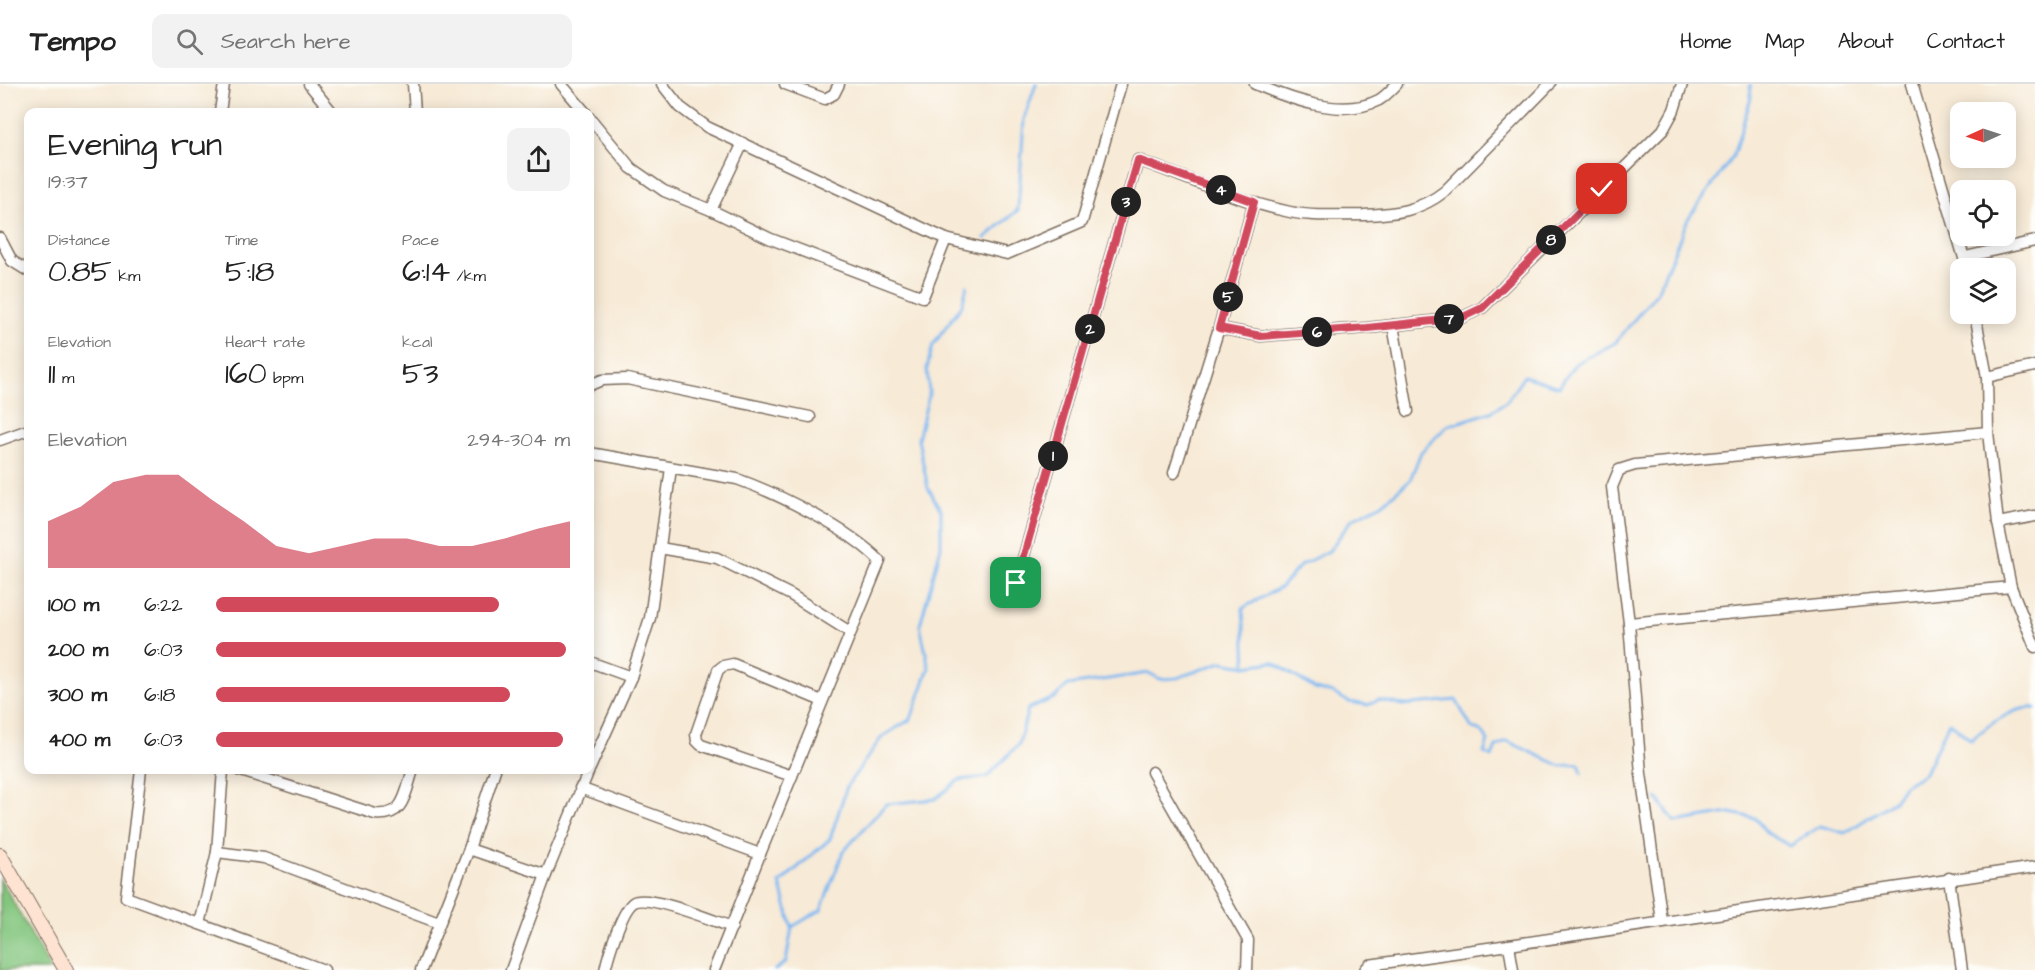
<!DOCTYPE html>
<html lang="en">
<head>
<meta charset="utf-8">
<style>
  :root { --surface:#fff; --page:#f2f2f2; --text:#222; --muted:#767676; --line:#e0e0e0; --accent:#d1495b }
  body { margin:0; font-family:"Architects Daughter",sans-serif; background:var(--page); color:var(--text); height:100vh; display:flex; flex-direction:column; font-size:22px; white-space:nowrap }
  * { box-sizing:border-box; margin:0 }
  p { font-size:20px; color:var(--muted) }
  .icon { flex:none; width:33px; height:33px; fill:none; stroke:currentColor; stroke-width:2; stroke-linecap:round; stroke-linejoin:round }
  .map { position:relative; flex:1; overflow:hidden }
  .drawer { position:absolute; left:24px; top:24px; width:570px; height:666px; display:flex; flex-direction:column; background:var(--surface); border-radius:12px; box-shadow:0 3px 15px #0003 }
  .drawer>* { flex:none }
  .needle { width:39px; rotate:267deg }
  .tools { position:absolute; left:1950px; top:18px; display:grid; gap:12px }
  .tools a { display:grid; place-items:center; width:66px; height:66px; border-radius:12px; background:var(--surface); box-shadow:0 3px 15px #0003; font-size:30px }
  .pin { position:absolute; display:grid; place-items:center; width:51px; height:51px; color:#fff; margin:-26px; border-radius:12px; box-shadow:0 3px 9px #0006 }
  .km { position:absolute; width:30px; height:30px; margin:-15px; border-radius:50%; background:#222; color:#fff; font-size:16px; line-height:30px; text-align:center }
  .round { display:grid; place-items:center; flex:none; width:63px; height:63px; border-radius:12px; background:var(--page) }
  .summary { display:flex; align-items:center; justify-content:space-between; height:102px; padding:0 24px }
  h1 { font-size:33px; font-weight:600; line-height:45px }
  .stats { display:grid; grid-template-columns:repeat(3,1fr); gap:9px; height:102px; padding:6px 24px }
  .stats div { display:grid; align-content:center }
  .stats b { font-size:30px; font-weight:600 }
  .stats small { font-size:16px; font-weight:400 }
  .stats p { font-size:16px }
  .chart { height:168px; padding:12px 24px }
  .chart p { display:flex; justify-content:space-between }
  .chart svg { width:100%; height:108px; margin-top:6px; fill:var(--accent); opacity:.7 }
  ul { padding:0 24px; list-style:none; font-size:20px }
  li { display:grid; grid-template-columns:96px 72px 1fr; align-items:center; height:45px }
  li i { height:15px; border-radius:8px; background:var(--accent) }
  header { display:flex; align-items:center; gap:36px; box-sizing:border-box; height:84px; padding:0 30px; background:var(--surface); border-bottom:2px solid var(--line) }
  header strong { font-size:28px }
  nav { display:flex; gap:33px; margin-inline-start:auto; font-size:21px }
  .search { width:420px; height:54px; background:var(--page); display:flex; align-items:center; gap:15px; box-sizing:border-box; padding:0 21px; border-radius:12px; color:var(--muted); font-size:22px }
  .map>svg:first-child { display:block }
  .green { fill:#83c67f; stroke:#5f784e; stroke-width:1.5 }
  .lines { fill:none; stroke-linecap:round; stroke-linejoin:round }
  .stream { stroke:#81b9f1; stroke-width:3 }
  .street-casing { stroke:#7d6d5e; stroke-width:13 }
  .secondary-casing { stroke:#7d6d5e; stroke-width:16 }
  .street { stroke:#fff; stroke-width:10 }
  .secondary { stroke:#fee3d2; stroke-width:14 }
  .route-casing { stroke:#fff; stroke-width:12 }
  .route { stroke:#d1495b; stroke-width:8 }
</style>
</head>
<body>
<header>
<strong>Tempo</strong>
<div class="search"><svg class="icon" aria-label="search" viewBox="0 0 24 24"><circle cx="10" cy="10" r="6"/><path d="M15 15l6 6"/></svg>Search here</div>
<nav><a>Home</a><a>Map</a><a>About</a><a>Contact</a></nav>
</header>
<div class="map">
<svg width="2035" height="886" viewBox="0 0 2035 886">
  <rect width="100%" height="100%" fill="#fdfcf7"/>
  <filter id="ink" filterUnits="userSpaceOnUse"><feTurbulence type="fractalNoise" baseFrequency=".0167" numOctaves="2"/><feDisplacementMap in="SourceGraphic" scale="12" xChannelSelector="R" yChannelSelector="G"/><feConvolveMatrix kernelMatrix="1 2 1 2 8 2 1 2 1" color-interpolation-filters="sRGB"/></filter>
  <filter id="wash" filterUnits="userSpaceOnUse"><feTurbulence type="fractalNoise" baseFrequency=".008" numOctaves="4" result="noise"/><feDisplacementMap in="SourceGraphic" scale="24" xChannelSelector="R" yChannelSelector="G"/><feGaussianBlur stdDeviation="1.35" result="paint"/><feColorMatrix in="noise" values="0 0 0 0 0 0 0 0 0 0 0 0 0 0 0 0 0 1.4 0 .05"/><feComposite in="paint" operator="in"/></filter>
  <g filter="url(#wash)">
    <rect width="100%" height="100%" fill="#f7ead6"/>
    <polygon class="green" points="0,794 51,886 0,886"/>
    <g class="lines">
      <g class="stream">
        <polyline points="985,154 1018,126 1024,35 1036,0"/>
        <polyline points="1246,581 1243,524 1281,503 1301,481 1329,467 1352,435 1382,420 1410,396 1421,368 1447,342 1491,328 1507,317 1524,292 1559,303 1575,280 1615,259 1657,208 1688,135 1733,72 1751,14 1750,0"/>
        <path d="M1657,714L1675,738L1730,729L1755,734L1767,749L1790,762L1820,742L1845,749L1894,717L1904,702L1925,689L1949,638L1971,656C1986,643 2015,621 2035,624"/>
        <polyline points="792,843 780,799 830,755 847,702 882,653 911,635 929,584 920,541 941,463 941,426 928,404 918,355 929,310 927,284 933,261 962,221 967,202"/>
        <polyline points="775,886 786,878 792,843 821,826 843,768 886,720 935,715 959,696 987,693 1019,660 1028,625 1054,614 1068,601 1149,589 1160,595 1177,594 1222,578 1246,582 1273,578 1315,605 1333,609 1349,618 1368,621 1378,616 1402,621 1456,616 1471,643 1483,649 1488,657 1484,669 1492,673 1496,663 1507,657 1561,682 1579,680 1582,689"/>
      </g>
    </g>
  </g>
  <g filter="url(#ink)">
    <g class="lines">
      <defs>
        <g id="street">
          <polyline points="309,0 332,28"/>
          <polyline points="413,0 415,28"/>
          <polyline points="561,0 585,28"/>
          <polyline points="662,0 680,23 707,43 946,155 1007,170 1082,138 1121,0"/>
          <polyline points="785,0 825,15 834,10 839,0"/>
          <path d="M1255,0C1290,15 1342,35 1379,16C1386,12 1392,5 1397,0"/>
          <polyline points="1912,0 1967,184"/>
          <polyline points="220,28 224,0"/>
          <polyline points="590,34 631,84 664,107 711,126 771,155 923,213 946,155"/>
          <polyline points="711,126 743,59"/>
          <polyline points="0,154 12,177 28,187"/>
          <polyline points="1965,173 2035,157"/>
          <polyline points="1975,230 1987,293 1988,348 1998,439 2011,503 2035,563"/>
          <polyline points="1393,241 1408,327"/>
          <polyline points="1219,244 1261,252 1367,244 1461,234 1482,224 1663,46 1674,26 1682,0"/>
          <polyline points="1987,293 2035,282"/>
          <polyline points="590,301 602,296 627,295 810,333"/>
          <polyline points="0,356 28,346"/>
          <path d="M590,369L737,395C779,410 849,445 880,477L760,770L714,886"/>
          <polyline points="1174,389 1219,244 1254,118"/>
          <polyline points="1998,439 2035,432"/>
          <polyline points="660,464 717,474 791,511 850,548"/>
          <path d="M1016,499L1138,76C1188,94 1238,117 1290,128C1314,133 1339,131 1364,131C1395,130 1420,127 1445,107L1550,0"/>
          <polyline points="1629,539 2011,503"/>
          <polyline points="590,578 631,593"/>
          <polyline points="590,684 631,593 650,534 671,384"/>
          <polyline points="141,686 126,813 324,886"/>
          <path d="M238,686L375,730C405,733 405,709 413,686"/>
          <polyline points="1152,688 1248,856 1247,886"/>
          <polyline points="792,692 701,661 697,657 696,650 718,586 723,582 733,580 822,617"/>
          <polyline points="580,704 760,770"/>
          <polyline points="469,765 546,791"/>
          <polyline points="217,768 264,774 439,839"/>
          <polyline points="1949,794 1962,886"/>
          <polyline points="1662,837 1641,690 1629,539 1612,403 1619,386 1635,381 1988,348"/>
          <polyline points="200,840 217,768 223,686"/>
          <polyline points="1509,861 2035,783"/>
          <polyline points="421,886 469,765 495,686"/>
          <polyline points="511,886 546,791 589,686"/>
          <path d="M605,886C608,872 622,825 634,818C649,810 714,837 732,843"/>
          <polyline points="1365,886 1369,881 1509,861 1513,886"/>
        </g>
        <polyline id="secondary" points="0,771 66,886"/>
      </defs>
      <use href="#street" class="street-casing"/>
      <use href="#secondary" class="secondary-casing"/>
      <use href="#street" class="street"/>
      <use href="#secondary" class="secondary"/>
    </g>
  </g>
  <g class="lines" filter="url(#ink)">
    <defs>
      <polyline id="route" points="1016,499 1138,76 1254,118 1219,244 1261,252 1367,244 1461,234 1482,224 1602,105"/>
    </defs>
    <use href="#route" class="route-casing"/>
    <use href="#route" class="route"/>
  </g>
</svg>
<div class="tools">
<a><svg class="needle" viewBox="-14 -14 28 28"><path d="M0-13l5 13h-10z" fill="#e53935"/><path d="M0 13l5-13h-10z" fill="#767676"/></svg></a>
<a><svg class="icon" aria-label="locate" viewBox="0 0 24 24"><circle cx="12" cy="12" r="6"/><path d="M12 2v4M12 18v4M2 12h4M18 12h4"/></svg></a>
<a><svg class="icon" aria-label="layers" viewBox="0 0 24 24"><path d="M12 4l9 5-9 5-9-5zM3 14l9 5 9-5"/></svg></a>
</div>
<div class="pin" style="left:1016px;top:499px;background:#1e9e55"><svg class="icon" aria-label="arrive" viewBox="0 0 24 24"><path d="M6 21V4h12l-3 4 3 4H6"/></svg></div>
<div class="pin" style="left:1602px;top:105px;background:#d93025"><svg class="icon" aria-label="check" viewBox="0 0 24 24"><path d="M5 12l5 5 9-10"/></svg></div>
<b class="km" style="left:1053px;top:372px">1</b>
<b class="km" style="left:1090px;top:245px">2</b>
<b class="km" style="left:1126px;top:118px">3</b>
<b class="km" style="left:1221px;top:106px">4</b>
<b class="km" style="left:1228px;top:213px">5</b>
<b class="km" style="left:1317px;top:248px">6</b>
<b class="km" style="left:1449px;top:235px">7</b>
<b class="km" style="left:1551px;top:156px">8</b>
<section class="drawer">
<div class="summary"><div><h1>Evening run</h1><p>19:37</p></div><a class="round"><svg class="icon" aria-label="share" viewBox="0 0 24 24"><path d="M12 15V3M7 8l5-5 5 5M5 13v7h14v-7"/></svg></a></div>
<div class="stats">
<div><p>Distance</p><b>0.85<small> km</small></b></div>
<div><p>Time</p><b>5:18</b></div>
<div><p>Pace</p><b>6:14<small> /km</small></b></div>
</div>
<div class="stats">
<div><p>Elevation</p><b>11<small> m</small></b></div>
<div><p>Heart rate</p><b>160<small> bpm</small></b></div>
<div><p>kcal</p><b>53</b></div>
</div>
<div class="chart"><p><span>Elevation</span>294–304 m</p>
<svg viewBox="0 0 160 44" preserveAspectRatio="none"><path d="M0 44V25L10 19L20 9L30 6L40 6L50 16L60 25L70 35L80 38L90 35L100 32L110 32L120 35L130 35L140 32L150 28L160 25V44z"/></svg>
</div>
<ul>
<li><b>100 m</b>6:22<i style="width:80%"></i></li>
<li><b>200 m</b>6:03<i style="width:99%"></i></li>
<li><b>300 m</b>6:18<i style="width:83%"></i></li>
<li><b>400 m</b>6:03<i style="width:98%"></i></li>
</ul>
</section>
</div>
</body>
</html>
